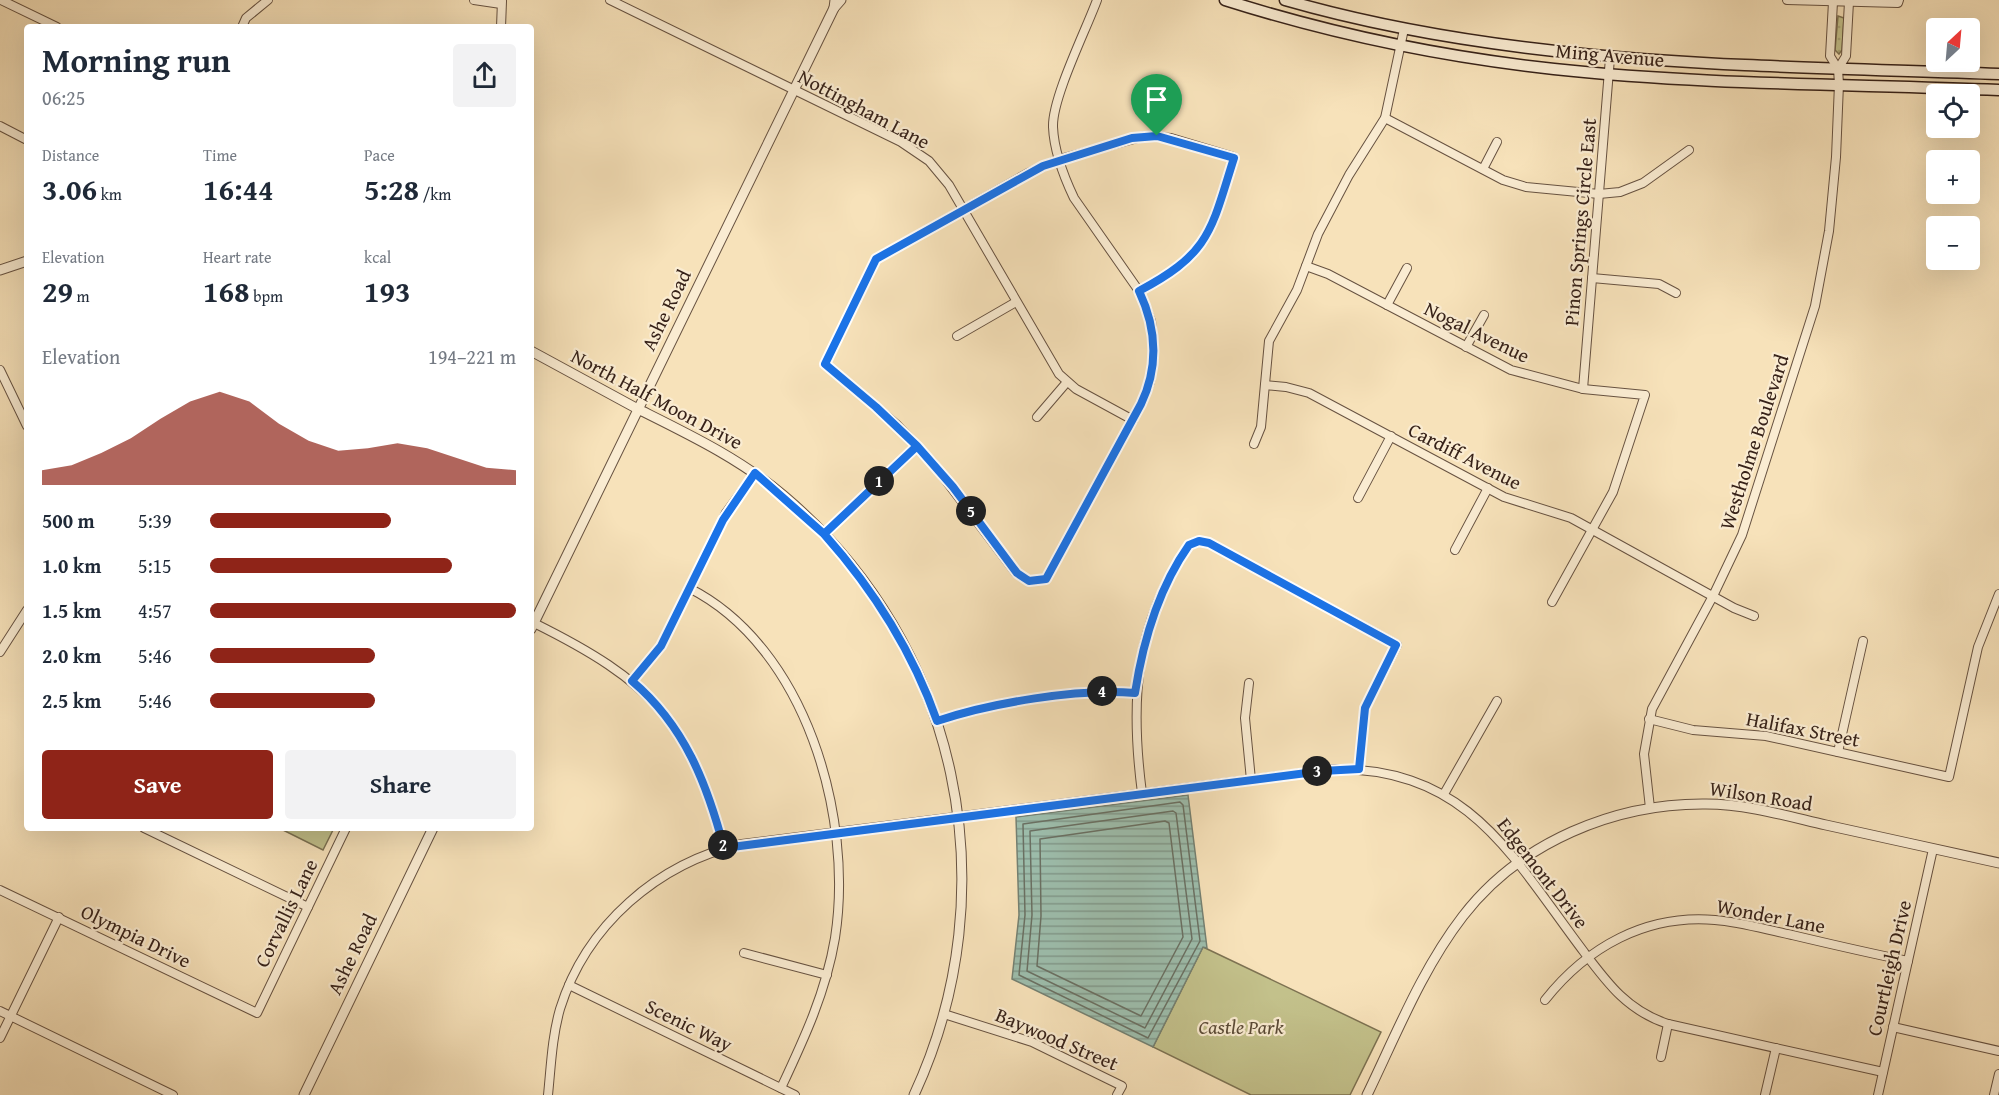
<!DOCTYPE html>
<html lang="en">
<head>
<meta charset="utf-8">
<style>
  :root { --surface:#fff; --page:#f2f2f3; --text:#1f2937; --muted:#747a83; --accent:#8f2418 }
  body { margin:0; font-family:"Gentium Book Plus",serif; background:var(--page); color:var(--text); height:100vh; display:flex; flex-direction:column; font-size:22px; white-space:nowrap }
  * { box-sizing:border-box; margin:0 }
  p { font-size:20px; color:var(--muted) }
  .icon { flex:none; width:33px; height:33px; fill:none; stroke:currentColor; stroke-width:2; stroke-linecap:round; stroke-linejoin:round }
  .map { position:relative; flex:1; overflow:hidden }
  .details { position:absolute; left:24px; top:24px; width:510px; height:807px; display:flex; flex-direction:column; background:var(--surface); border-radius:6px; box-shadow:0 6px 24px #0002 }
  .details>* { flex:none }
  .needle { width:39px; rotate:26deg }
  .fabs { position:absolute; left:1926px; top:18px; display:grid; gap:12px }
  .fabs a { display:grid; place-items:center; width:54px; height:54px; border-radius:6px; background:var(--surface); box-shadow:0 6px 24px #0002; font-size:30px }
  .pin { position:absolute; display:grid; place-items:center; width:51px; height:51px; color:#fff; margin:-62px -26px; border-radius:50% 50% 50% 0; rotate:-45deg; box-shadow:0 0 6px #0007 }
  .pin .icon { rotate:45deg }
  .km { position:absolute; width:30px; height:30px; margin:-15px; border-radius:50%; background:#222; color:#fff; font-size:16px; line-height:30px; text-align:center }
  .round { display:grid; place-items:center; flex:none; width:63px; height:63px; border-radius:6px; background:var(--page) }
  .summary { display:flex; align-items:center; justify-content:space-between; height:102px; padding:0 18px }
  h1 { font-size:33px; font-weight:700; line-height:45px }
  .metrics { display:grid; grid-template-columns:repeat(3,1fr); gap:9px; height:102px; padding:6px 18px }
  .metrics div { display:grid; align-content:center }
  .metrics b { font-size:30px; font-weight:700 }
  .metrics small { font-size:16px; font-weight:400 }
  .metrics p { font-size:16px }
  .chart { height:168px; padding:12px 18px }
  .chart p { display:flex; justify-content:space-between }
  .chart svg { width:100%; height:108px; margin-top:6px; fill:var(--accent); opacity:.7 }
  .cta { display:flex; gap:12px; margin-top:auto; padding:12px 18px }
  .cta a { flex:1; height:69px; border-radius:6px; background:var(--accent); color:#fff; font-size:24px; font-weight:700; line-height:69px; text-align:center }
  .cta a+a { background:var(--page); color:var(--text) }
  ul { padding:0 18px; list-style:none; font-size:20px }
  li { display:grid; grid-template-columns:96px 72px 1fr; align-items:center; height:45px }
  li i { height:15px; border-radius:8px; background:var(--accent) }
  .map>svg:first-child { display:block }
  .grass { fill:url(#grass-dots); stroke:#7d7252; stroke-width:1.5 }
  .park { fill:#c3c18b; stroke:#7d7252; stroke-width:1.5 }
  .water { fill:url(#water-rules); stroke:#748072; stroke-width:1.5 }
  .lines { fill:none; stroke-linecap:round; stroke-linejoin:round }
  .shore { stroke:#6a7063; stroke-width:1.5 }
  .minor-casing { stroke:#675241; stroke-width:10 }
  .tertiary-casing { stroke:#675241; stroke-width:11 }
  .secondary-casing { stroke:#372219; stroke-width:13 }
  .minor { stroke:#faecd2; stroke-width:8 }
  .tertiary { stroke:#faecd2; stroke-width:9 }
  .secondary { stroke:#faecd2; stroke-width:10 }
  .route-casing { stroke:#fff; stroke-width:12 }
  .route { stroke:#1a73e8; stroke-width:8 }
  .labels { text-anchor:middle; stroke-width:4.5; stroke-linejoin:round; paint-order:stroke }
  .street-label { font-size:20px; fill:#372219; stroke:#faecd2 }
  .park-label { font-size:20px; font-style:italic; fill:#5a4a36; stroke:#faecd2 }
</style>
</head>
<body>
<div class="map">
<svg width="1999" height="1095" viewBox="0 0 1999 1095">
  <defs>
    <pattern id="grass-dots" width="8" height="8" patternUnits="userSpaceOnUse" patternTransform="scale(1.5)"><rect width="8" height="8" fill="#c3c18b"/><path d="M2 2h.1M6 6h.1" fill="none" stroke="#a8a677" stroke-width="1.8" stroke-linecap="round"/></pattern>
    <pattern id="water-rules" width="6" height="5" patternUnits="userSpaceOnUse" patternTransform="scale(1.5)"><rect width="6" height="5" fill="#9dbead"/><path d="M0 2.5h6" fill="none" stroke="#819a8c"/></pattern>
  </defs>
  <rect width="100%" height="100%" fill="#f7e2ba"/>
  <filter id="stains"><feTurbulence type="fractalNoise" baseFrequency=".00333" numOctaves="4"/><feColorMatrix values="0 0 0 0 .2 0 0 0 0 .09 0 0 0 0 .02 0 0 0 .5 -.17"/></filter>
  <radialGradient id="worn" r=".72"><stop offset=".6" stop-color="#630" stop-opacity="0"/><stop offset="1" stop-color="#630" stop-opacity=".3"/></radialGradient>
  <polygon class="grass" points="1838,16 1844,18 1842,50 1839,54 1835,50"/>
  <g class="park">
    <polygon points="279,828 334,828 323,850"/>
    <polygon points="1203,947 1381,1032 1350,1095 1251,1095 1153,1047"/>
  </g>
  <polygon class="water" points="1188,795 1207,948 1203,947 1153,1047 1012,979 1019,915 1016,817"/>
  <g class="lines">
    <g class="shore">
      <polygon points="1180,802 1183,805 1200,941 1148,1038 1019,975 1025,915 1023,824"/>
      <polygon points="1173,811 1176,813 1192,939 1145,1028 1027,971 1032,915 1030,831"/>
      <polygon points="1165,821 1169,823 1183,937 1141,1016 1037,966 1041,916 1040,839"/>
    </g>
    <defs>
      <g id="minor">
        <polyline points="1,0 57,27"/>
        <polyline points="474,0 501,4"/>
        <polyline points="610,0 901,142 929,161 949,185 1059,374 1076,389 1133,420"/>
        <path d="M1097,0C1086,30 1052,98 1053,127C1054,151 1064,177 1074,198L1139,291L1151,321L1154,353L1150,382L1141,404L1046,579L1029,581L1016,573L932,462L896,424L825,364L876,259L1028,173L1060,159L1145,136L1171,138L1234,157C1211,230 1211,253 1139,291"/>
        <polyline points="1787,0 1898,3 1899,0"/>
        <polyline points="242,27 246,18 268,0"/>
        <polyline points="501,27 502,1"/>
        <polyline points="1838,69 1846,56 1849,2"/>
        <polyline points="1385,118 1503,180 1526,187 1599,194 1620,192 1643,183 1689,150"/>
        <polyline points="0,126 27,140"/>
        <polyline points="1483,169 1497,142"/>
        <polyline points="1306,266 1328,274 1511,370 1583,389 1645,395 1613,492 1552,602"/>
        <polyline points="1592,278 1659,284 1676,293"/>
        <polyline points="1387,305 1407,268"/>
        <polyline points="957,336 1016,302"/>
        <polyline points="1466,347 1484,315"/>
        <polyline points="0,370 27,426"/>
        <polyline points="1265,385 1286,387 1309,393 1504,497 1571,518 1734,608 1754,616"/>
        <polyline points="1583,389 1610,58"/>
        <polyline points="1037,417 1067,382"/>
        <polyline points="1254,444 1261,427 1269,341 1297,290 1318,234 1349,175 1385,118 1404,29"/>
        <polyline points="1358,498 1391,436"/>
        <polyline points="824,534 917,446"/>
        <polyline points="1455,550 1488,488"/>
        <path d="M689,588C806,647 854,817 835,938C826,992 804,1039 781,1088"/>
        <path d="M534,623C651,681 690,721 724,848"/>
        <polyline points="0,652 27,610"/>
        <polyline points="632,681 661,646 726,513 755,473"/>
        <polyline points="1249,683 1245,718 1251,780"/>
        <polyline points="1649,719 1693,730 1766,736 1949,777 1978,647 1999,594"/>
        <path d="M937,721C990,703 1079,688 1135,693"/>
        <polyline points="1838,752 1863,641"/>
        <path d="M1142,793C1130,701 1134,625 1189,545L1199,541L1209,543L1397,645L1365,708L1359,769"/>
        <polyline points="1444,794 1497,701"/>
        <polyline points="1650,808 1644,754 1652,709 1713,596 1742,535 1815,306 1829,231 1836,157 1839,84 1838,69 1830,56 1833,2"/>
        <polyline points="144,828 308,907"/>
        <polyline points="0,890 257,1013 346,828"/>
        <polyline points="744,953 827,975"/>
        <polyline points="569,985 795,1095"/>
        <path d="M1545,1000C1587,947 1646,914 1715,920C1741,922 1767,930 1792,935C1830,944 1869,953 1908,961"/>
        <polyline points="0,1011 173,1095"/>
        <polyline points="944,1014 1032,1042 1122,1086 1117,1095"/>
        <polyline points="1893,1027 1999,1051"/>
        <polyline points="0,1038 59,917"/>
        <polyline points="1661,1057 1668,1024"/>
        <path d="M548,1095C551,1066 552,1037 560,1009C586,925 658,863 742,844L1336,769C1470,769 1512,857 1584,952C1608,984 1628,1011 1668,1024L1883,1072"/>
        <polyline points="1765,1095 1776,1048"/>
        <polyline points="1878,1095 1933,849"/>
        <polyline points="1994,1095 1999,1074"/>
      </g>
      <g id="tertiary">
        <polyline points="835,0 834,8 841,0"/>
        <polyline points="0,270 27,261"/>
        <path d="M531,351C566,370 601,389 636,408C688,434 739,458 784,496C959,644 1010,888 914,1095"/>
        <polyline points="531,629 834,8"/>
        <polyline points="304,1095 433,828"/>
        <path d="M1367,1095C1396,1035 1422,969 1463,916C1520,842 1615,803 1706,804C1747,804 1787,816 1826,825C1884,838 1941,850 1999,863"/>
      </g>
      <g id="secondary">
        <path d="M1225,0C1332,34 1443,57 1554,69C1701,85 1851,84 1999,90"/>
        <path d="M1285,0C1518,67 1759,65 1999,74"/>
      </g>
    </defs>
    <use href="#minor" class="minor-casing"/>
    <use href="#tertiary" class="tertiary-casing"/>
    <use href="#secondary" class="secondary-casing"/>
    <use href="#minor" class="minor"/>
    <use href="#tertiary" class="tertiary"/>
    <use href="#secondary" class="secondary"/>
  </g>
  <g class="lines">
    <defs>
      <path id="route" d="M1157,136L1132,138L1043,166L876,259L825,364L876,407L917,446L824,534L755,473L723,520L661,646L632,681C685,726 707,784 724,848L1322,771L1359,769L1365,708L1396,645L1209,543L1199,541L1189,545C1158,589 1143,641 1135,693C1079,688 990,703 937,721C912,650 874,590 824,534L917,446L953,487L1017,573L1029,581L1046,579L1141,404C1159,366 1157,329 1139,291C1211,253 1211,230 1234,158L1157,136"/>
    </defs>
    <use href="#route" class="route-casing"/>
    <use href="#route" class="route"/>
  </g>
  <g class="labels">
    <g class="street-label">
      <text transform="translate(1610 55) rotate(5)" y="7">Ming Avenue</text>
      <text transform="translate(864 109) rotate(28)" y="7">Nottingham Lane</text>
      <text transform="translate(1580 222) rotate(-85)" y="7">Pinon Springs Circle East</text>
      <text transform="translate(666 310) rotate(-64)" y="7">Ashe Road</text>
      <text transform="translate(1477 332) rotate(26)" y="7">Nogal Avenue</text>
      <text transform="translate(657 399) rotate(28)" y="7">North Half Moon Drive</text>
      <text transform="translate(1754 442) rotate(-72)" y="7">Westholme Boulevard</text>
      <text transform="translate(1465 456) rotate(27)" y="7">Cardiff Avenue</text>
      <text transform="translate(1803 729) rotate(11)" y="7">Halifax Street</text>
      <text transform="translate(1761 796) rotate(9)" y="7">Wilson Road</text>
      <text transform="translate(1543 873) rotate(52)" y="7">Edgemont Drive</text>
      <text transform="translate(286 913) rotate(-64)" y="7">Corvallis Lane</text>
      <text transform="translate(1771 916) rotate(11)" y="7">Wonder Lane</text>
      <text transform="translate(136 936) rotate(26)" y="7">Olympia Drive</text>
      <text transform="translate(352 954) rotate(-64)" y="7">Ashe Road</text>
      <text transform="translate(1889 968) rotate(-77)" y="7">Courtleigh Drive</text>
      <text transform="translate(689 1025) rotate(26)" y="7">Scenic Way</text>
      <text transform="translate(1057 1039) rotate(23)" y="7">Baywood Street</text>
    </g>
    <g class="park-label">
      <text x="1241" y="1034">Castle Park</text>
    </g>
  </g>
  <rect width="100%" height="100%" filter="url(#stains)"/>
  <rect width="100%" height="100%" fill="url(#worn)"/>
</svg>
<div class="fabs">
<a><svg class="needle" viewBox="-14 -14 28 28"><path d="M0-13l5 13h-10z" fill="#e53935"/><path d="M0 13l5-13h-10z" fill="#747a83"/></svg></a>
<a><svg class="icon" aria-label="locate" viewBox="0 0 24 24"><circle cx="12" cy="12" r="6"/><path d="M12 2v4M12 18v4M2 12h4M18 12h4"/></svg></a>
<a>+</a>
<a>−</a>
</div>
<div class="pin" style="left:1157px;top:136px;background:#1e9e55"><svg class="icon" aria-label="arrive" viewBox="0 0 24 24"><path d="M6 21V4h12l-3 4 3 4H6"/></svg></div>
<b class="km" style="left:879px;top:481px">1</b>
<b class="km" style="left:723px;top:845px">2</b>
<b class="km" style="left:1317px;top:771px">3</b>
<b class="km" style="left:1102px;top:691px">4</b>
<b class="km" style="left:971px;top:511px">5</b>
<section class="details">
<div class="summary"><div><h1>Morning run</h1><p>06:25</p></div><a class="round"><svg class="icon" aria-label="share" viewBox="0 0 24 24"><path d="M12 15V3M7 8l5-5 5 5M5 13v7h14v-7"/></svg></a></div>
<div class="metrics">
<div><p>Distance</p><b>3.06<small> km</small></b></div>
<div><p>Time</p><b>16:44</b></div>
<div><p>Pace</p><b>5:28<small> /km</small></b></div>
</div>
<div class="metrics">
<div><p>Elevation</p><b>29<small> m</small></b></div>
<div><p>Heart rate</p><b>168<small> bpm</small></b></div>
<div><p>kcal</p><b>193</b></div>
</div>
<div class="chart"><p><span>Elevation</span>194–221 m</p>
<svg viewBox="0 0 160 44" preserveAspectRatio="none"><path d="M0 44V38L10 36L20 31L30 25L40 17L50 10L60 6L70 10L80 19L90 26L100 30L110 29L120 27L130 29L140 33L150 37L160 38V44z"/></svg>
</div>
<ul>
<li><b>500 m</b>5:39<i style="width:59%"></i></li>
<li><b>1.0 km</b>5:15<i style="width:79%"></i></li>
<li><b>1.5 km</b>4:57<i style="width:100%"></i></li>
<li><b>2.0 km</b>5:46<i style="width:54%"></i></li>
<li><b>2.5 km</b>5:46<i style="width:54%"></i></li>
</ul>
<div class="cta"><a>Save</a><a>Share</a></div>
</section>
</div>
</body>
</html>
